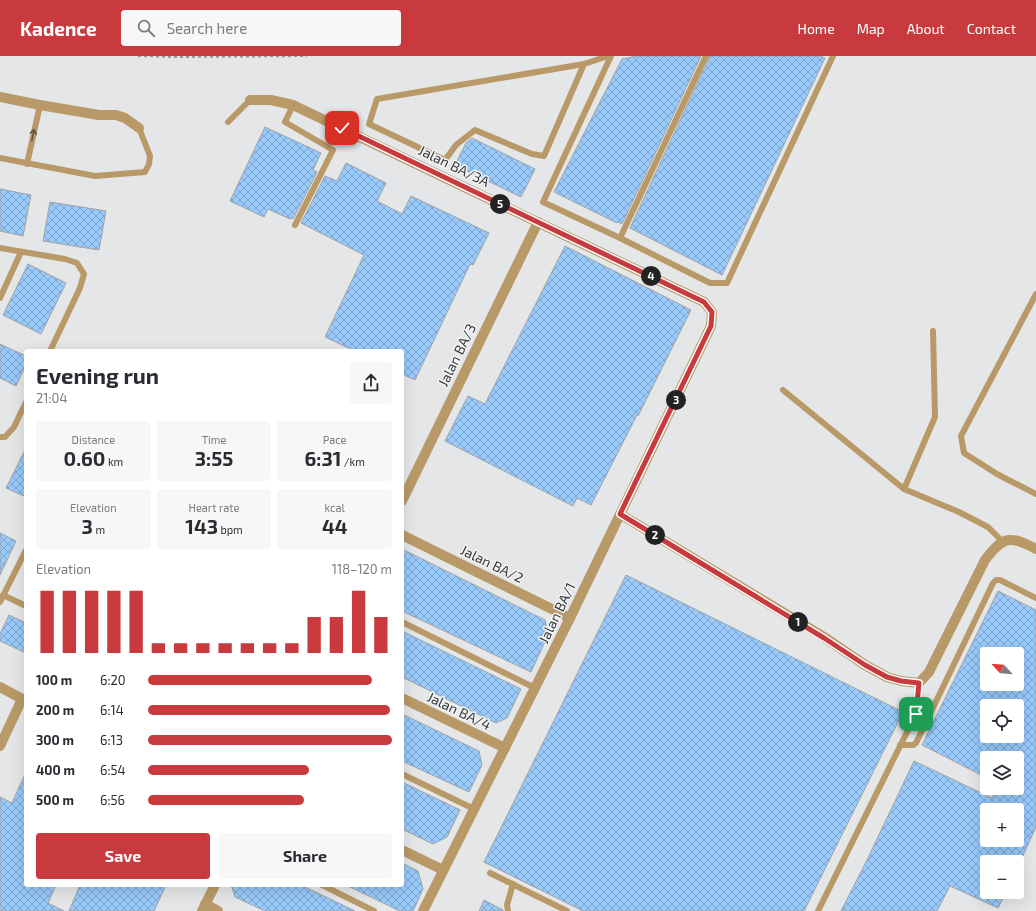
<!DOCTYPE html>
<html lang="en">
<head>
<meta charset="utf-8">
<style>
  :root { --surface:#fff; --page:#f7f7f7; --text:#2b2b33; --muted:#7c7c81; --accent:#c93a3f }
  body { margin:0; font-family:"Exo 2",sans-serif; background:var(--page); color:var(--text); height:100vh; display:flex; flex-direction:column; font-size:15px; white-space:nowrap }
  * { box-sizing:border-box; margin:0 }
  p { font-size:13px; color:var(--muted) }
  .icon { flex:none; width:22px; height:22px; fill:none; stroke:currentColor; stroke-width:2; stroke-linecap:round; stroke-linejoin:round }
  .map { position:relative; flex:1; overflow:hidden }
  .drawer { position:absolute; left:24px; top:293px; width:380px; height:538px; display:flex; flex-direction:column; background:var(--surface); border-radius:4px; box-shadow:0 4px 16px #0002 }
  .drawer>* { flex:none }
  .needle { width:26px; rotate:296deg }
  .buttons { position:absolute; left:980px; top:591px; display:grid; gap:8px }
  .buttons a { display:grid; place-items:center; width:44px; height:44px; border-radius:4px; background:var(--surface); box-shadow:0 4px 16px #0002; font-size:20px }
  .pin { position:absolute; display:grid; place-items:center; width:34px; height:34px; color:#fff; margin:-17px; border-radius:8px; box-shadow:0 2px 6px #0006 }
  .km { position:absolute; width:20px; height:20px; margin:-10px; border-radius:50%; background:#222; color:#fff; font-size:11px; line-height:20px; text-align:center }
  .round { display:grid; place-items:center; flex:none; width:42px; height:42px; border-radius:4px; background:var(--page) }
  .headline { display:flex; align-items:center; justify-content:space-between; height:68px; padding:0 12px }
  h1 { font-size:22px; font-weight:700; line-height:30px }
  .metrics { display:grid; grid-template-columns:repeat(3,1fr); gap:6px; height:68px; padding:4px 12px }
  .metrics div { display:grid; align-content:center; border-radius:4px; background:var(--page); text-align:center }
  .metrics b { font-size:20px; font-weight:700 }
  .metrics small { font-size:11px; font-weight:400 }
  .metrics p { font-size:11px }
  .chart { height:112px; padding:8px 12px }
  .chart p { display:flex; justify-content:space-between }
  .chart svg { width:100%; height:72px; margin-top:4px; stroke:var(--accent); stroke-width:6 }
  .action { display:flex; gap:8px; margin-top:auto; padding:8px 12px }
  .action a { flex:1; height:46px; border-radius:4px; background:var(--accent); color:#fff; font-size:16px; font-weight:700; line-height:46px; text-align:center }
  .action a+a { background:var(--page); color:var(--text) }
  ul { padding:0 12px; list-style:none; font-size:13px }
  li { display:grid; grid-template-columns:64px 48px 1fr; align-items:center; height:30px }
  li i { height:10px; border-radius:5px; background:var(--accent) }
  header { display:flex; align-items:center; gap:24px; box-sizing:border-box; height:56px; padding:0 20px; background:var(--accent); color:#fff }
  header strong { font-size:19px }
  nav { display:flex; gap:22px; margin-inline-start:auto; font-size:14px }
  .search { width:280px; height:36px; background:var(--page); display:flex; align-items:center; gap:10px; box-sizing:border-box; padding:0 14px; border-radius:4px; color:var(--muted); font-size:15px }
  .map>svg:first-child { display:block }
  .building { fill:url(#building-cross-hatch); stroke:#a0a2a4; fill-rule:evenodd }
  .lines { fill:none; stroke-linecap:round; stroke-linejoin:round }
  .path { stroke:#949697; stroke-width:2; stroke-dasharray:3 3; stroke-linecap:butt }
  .lane { stroke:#b99968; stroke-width:6 }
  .street { stroke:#b99968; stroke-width:10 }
  .oneway { stroke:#5e5546 }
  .route-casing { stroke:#fff; stroke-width:8 }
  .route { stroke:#c93a3f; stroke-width:5 }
  .labels { text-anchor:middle; stroke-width:3; stroke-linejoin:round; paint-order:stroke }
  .street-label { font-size:14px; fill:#373838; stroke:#f1f3f5 }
</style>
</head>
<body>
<header>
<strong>Kadence</strong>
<div class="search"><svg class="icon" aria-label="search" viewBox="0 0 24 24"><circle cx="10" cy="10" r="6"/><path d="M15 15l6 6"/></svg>Search here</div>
<nav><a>Home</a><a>Map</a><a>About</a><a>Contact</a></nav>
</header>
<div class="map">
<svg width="1036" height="855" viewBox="0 0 1036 855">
  <defs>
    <pattern id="building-cross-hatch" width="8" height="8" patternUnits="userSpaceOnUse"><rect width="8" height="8" fill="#98cafb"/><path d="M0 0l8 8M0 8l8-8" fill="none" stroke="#7da5cc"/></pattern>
  </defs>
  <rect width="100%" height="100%" fill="#e4e6e8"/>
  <g class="building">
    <polygon points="637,0 701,0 622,168 618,166 617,167 554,136 622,3"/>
    <polygon points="710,0 820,0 825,2 722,219 630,172"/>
    <polygon points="265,71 321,97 313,114 317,116 293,163 291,162 290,163 268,153 264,161 230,145"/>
    <polygon points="472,82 535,113 521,141 455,109 466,87"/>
    <polygon points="346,107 386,127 377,145 402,158 411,140 489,177 473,209 470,208 415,324 402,318 402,295 355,295 325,281 364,199 301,167 325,120 337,125"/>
    <polygon points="0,133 31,139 23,180 0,175"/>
    <polygon points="50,146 106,155 99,194 43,185"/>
    <polygon points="565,190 691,254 638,360 637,359 591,449 577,442 573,450 445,385 468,340 485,348"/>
    <polygon points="28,208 66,227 41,278 3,259"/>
    <polygon points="0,288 26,300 26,309 16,330 0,322"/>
    <polygon points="26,392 26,441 6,432"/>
    <polygon points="0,477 16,485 0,519"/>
    <polygon points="402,493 545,564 548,579 531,616 402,555"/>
    <polygon points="626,519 903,656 804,855 583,855 484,806"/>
    <path d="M998,535L1036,554V771L1020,806H987V836H1006L998,852L950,830L937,855H841L867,804L914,705L992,742L996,732H1017V702H987V722L922,689ZM987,598H1017V628H987ZM987,650H1017V680H987ZM987,754H1017V784H987Z"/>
    <polygon points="9,559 26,567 26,597 0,585 0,578"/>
    <polygon points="402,575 521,633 507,662 496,667 402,621"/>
    <polygon points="402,658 479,695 482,709 469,736 402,705"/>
    <polygon points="26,716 26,829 56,829 48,847 64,855 0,855 0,741 12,747"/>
    <polygon points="402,726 460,754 447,781 433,788 402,773"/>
    <polygon points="402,807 418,815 423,833 413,855 400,855 346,829 402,829"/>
    <polygon points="80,829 166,829 154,855 69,855"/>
    <polygon points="231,829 301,829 355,855 265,855 235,841"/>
    <polygon points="484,844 503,854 503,855 479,855"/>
  </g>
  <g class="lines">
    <polyline class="path" points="138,0 178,1 307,0"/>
    <g class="lane">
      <polyline points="611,0 543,146 620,182 710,227 727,227 833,0"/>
      <polyline points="584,8 544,100 532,98 475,74 456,89 445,104 369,68 377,43 584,8 608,0"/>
      <polyline points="293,49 285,66 333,94 295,169"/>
      <polyline points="228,66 250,44"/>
      <polyline points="0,102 95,120 145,116 149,108 150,100 139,72"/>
      <polyline points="27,108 40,49"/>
      <polyline points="620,182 706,0"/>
      <polyline points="0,192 65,203 77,207 84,218 80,232 50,295"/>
      <polyline points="1036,238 961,380 964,397 997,418 1036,438"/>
      <polyline points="0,242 21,196"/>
      <polyline points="783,334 904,433 959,456 988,471 1002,485"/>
      <polyline points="0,381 5,381 14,371 26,346"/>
      <polyline points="904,433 935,361 933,275"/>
      <polyline points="3,539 26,550"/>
      <polyline points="0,546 26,494"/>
      <polyline points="402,566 535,632"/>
      <polyline points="900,689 913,689 916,687 993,527 996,524 1000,524 1036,542"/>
      <polyline points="402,718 474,753"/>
      <polyline points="490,817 567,855"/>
      <polyline points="322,829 374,855"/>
      <polyline points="508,855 507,849 513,828"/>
      <polyline points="818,855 916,658 919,627"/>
    </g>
    <g class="street">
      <polyline points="0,41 40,49 99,59 116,59 125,62 139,72"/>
      <polyline points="250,44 271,44 293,49 704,246 712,256 711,270 570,562 423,855"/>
      <polyline points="402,445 538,166"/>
      <path d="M620,458L824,581L865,609L887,621L901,625L919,627L929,616L985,504C1003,480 1010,479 1036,493"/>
      <polyline points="402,479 570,562"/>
      <polyline points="0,631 26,645"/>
      <polyline points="402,642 505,692"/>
      <polyline points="0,690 22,643"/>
      <polyline points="402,794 443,814"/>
      <polyline points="205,848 218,855"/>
      <polyline points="202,855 215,829"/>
    </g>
  </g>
  <defs><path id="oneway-shaft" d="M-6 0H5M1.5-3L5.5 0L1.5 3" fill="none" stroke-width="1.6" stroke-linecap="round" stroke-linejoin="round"/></defs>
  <use class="oneway" href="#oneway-shaft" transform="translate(33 79) rotate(-78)"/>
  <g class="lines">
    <defs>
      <polyline id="route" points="342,72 704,246 712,256 711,270 620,458 824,582 865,609 887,621 901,625 919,627 916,658"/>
    </defs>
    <use href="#route" class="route-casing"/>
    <use href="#route" class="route"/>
  </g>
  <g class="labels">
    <g class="street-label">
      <text transform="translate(454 110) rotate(26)" y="5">Jalan BA/3A</text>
      <text transform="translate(457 299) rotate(-64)" y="5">Jalan BA/3</text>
      <text transform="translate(492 508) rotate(26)" y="5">Jalan BA/2</text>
      <text transform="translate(557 557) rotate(-64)" y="5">Jalan BA/1</text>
      <text transform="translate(459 655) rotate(26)" y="5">Jalan BA/4</text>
    </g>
  </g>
</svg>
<div class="buttons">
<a><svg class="needle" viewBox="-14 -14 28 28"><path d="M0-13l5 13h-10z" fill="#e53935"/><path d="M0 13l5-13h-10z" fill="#7c7c81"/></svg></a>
<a><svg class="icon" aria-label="locate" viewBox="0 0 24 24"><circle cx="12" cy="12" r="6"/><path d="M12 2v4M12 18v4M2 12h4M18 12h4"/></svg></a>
<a><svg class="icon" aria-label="layers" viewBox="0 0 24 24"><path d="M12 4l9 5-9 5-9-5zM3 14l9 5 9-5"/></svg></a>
<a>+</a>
<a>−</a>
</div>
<div class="pin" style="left:916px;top:658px;background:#1e9e55"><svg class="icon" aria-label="arrive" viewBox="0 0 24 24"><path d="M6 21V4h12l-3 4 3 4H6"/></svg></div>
<div class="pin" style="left:342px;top:72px;background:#d93025"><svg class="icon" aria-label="check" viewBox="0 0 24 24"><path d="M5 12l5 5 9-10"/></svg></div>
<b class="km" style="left:798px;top:566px">1</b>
<b class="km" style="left:655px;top:479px">2</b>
<b class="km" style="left:676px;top:344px">3</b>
<b class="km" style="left:651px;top:220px">4</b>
<b class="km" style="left:500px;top:148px">5</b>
<section class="drawer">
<div class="headline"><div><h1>Evening run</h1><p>21:04</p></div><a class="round"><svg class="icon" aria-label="share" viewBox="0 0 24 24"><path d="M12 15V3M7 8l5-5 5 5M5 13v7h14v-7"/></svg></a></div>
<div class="metrics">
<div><p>Distance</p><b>0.60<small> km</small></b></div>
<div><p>Time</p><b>3:55</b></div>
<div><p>Pace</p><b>6:31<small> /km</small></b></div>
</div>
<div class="metrics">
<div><p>Elevation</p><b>3<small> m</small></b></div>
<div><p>Heart rate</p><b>143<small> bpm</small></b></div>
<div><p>kcal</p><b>44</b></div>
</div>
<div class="chart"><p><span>Elevation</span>118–120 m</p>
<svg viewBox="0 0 160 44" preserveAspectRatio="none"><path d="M5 44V6M15 44V6M25 44V6M35 44V6M45 44V6M55 44V38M65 44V38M75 44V38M85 44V38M95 44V38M105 44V38M115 44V38M125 44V22M135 44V22M145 44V6M155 44V22"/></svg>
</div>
<ul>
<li><b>100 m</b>6:20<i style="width:92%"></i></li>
<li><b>200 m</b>6:14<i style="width:99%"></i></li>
<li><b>300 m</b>6:13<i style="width:100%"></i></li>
<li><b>400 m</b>6:54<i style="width:66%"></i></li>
<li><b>500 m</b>6:56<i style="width:64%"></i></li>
</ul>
<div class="action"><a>Save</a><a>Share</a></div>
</section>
</div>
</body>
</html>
